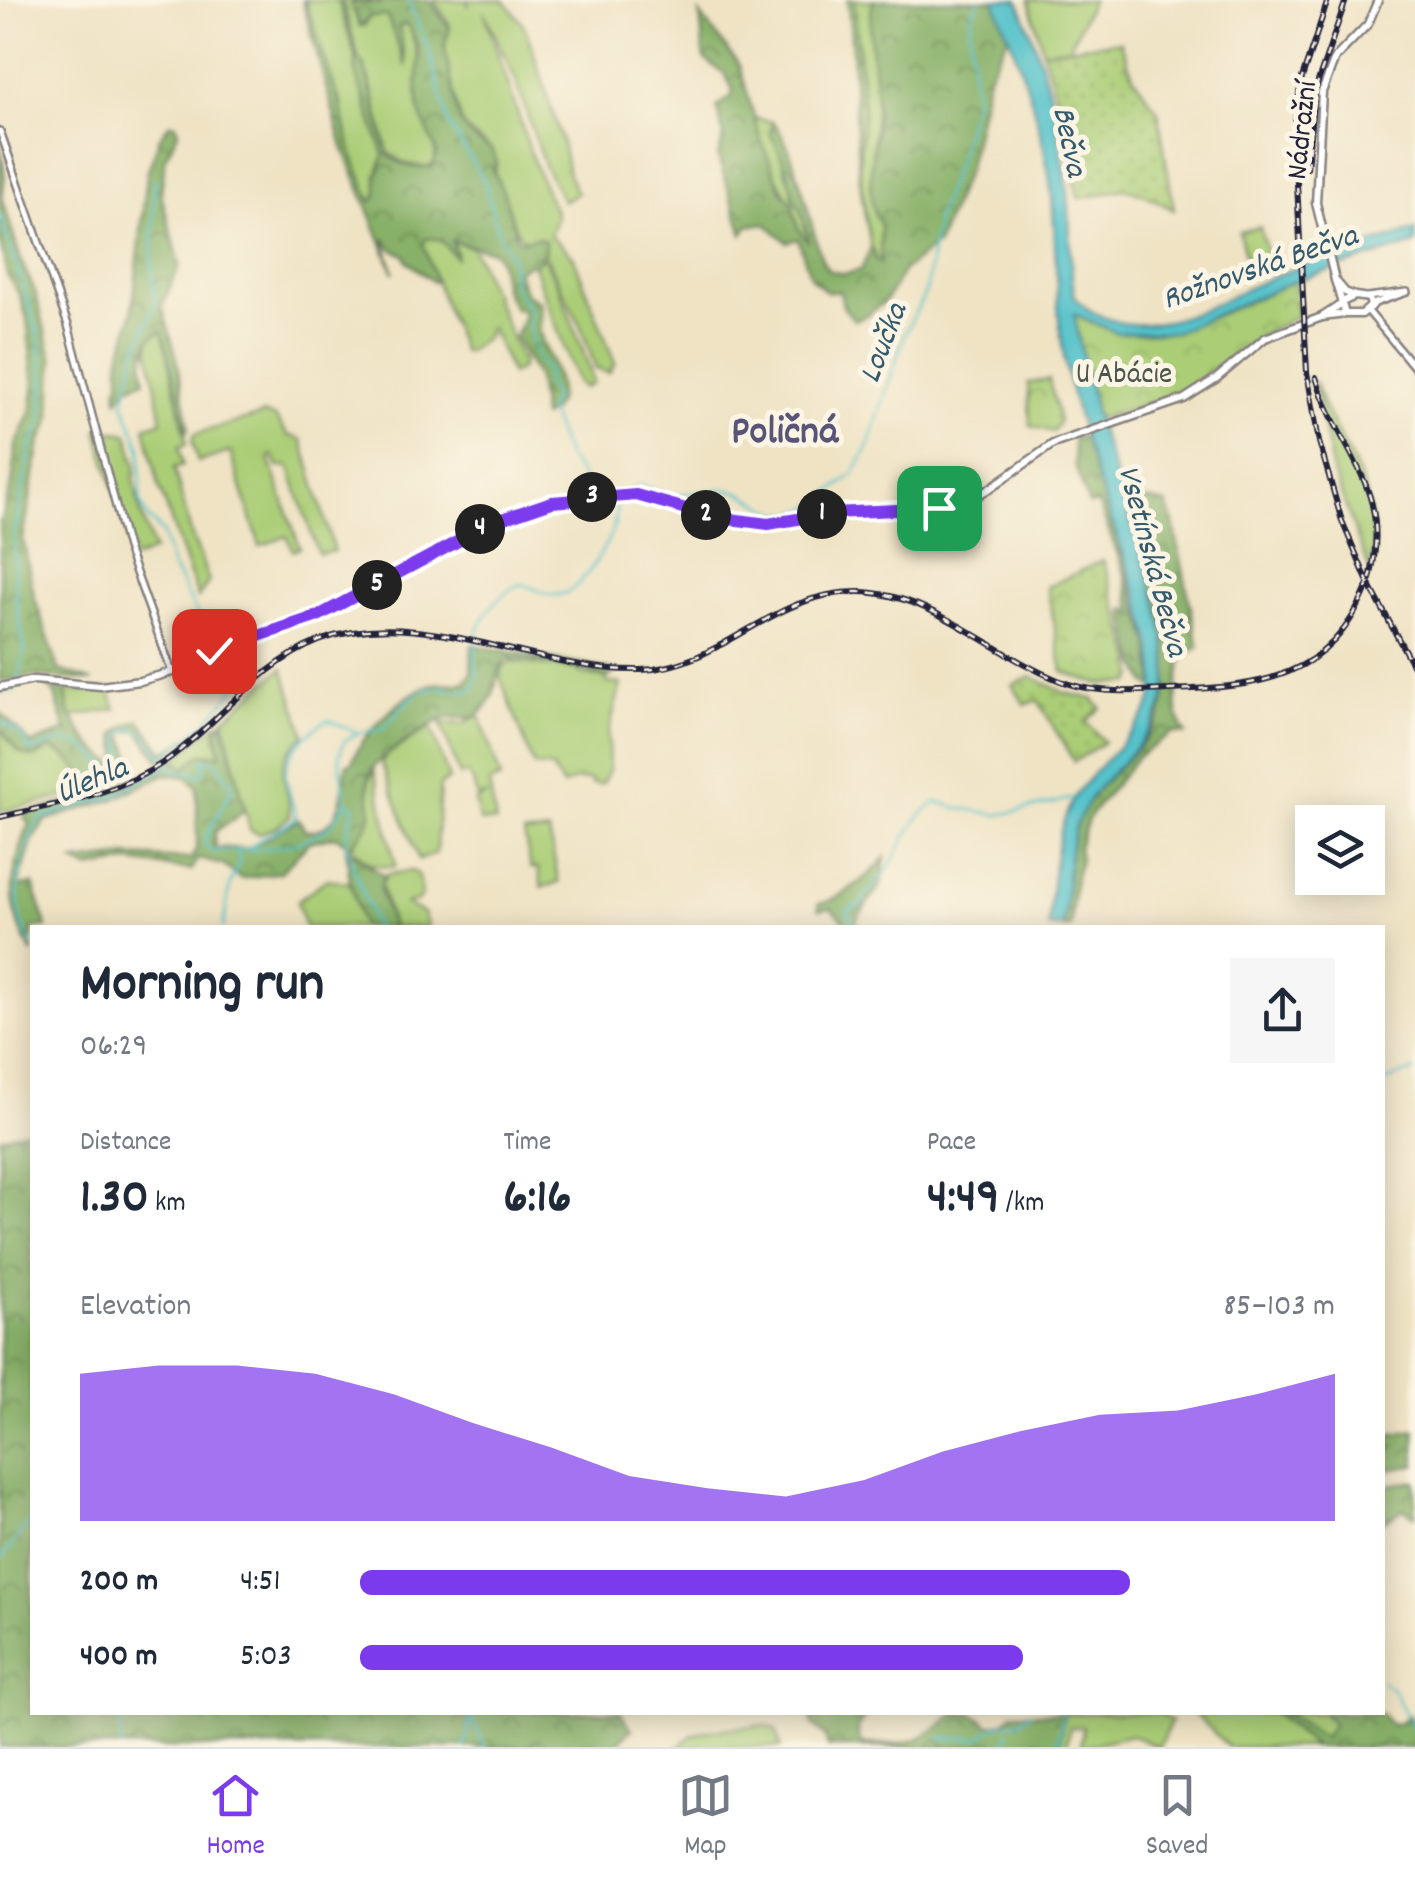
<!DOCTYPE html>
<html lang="en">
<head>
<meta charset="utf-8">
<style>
  :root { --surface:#fff; --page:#f6f6f7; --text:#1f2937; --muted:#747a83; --line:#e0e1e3; --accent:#7c3aed }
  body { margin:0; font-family:Dekko,sans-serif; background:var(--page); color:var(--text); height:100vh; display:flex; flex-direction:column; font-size:38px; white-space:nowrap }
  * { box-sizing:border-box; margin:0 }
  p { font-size:32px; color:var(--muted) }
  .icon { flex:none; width:55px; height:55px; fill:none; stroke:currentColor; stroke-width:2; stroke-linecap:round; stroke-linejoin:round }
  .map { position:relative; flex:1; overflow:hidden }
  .panel { position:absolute; left:30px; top:925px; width:1355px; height:790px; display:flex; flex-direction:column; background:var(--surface); border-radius:0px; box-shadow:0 5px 25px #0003 }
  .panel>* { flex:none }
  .tools { position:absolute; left:1295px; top:805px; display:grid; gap:20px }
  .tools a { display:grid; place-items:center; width:90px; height:90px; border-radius:0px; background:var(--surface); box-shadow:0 5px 25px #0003; font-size:50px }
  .pin { position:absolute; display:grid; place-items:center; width:85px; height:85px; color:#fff; margin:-42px; border-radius:20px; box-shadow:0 5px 15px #0006 }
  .km { position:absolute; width:50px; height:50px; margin:-25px; border-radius:50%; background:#222; color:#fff; font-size:28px; line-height:50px; text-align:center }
  .round { display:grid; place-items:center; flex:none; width:105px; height:105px; border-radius:0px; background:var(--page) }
  .head { display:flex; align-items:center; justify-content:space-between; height:170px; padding:0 50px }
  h1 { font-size:55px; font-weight:700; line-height:75px }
  .stats { display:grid; grid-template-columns:repeat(3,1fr); gap:15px; height:170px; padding:10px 50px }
  .stats div { display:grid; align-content:center }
  .stats b { font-size:50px; font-weight:700 }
  .stats small { font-size:28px; font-weight:400 }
  .stats p { font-size:28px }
  .chart { height:280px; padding:20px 50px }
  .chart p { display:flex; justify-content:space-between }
  .chart svg { width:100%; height:180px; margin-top:10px; fill:var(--accent); opacity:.7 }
  ul { padding:0 50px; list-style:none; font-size:32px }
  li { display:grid; grid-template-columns:160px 120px 1fr; align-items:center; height:75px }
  li i { height:25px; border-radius:12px; background:var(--accent) }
  .menu { display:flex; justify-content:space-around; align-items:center; height:140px; border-top:2px solid var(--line); background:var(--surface); font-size:28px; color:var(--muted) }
  .menu a { display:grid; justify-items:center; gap:5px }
  .menu .current { color:var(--accent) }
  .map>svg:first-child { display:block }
  .grass { fill:#aacd76; stroke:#667858; stroke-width:2.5 }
  .forest { fill:url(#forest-crowns); stroke:#546951; stroke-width:2.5 }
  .park { fill:url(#park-crowns); stroke:#667858; stroke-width:2.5 }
  .garden { fill:url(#garden-dots); stroke:#667858; stroke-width:2.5 }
  .water { fill:#54c2ca; stroke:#3b7282; stroke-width:2.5 }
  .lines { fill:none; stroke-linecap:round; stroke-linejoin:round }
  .stream { stroke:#54c2ca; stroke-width:2.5 }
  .tertiary-casing { stroke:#888280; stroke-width:10 }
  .secondary-casing { stroke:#888280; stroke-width:11 }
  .tertiary { stroke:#fff; stroke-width:5 }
  .secondary { stroke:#fff; stroke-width:6 }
  .rail-casing { stroke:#22223b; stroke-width:6 }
  .rail { stroke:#fcf5e5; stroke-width:2.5; stroke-dasharray:8; stroke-linecap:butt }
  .route-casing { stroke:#fff; stroke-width:20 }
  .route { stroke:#7c3aed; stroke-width:12 }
  .labels { text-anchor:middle; stroke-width:10; stroke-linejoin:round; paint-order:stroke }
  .street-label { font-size:30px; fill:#22223b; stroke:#fcf5e5 }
  .park-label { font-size:30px; fill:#4b554d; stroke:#fcf5e5 }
  .water-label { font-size:32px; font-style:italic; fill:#345a6d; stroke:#fcf5e5 }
  .district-label { font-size:40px; font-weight:bold; fill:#595577; stroke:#fcf5e5 }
</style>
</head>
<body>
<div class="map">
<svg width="1415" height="1747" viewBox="0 0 1415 1747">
  <defs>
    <pattern id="forest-crowns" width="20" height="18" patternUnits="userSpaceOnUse" patternTransform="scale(2.5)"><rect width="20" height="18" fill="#87b067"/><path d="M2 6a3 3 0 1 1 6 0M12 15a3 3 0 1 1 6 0" fill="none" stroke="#6e8f56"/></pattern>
    <pattern id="park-crowns" width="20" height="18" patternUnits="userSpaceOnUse" patternTransform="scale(2.5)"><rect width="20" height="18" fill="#aacd76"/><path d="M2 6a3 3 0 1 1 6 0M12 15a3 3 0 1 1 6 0" fill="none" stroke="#92b067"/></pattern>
    <pattern id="garden-dots" width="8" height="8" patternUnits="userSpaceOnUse" patternTransform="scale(2.5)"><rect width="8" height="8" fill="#aacd76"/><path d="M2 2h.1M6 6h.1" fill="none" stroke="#92b067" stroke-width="1.8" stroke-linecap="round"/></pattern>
  </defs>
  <rect width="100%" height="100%" fill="#fcf5e5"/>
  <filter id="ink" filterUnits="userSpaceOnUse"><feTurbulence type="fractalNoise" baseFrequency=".01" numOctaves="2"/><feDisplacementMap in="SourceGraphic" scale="20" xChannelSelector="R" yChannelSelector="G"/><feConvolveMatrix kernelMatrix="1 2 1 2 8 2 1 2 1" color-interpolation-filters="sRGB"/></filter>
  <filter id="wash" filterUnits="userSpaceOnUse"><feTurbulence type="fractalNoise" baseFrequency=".0048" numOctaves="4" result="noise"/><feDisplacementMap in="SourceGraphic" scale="40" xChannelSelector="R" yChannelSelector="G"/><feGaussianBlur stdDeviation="2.25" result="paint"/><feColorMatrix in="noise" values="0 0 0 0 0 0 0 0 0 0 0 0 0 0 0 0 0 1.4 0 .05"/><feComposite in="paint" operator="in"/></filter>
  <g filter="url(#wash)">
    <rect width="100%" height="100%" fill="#efe3c4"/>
    <g class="grass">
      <polygon points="305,0 338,0 355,55 356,74 384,155 377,176 378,192 372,202 353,157 342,119 341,102 329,77"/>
      <polygon points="342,0 382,0 351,2 359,26 364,26 369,17 387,15 406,66 398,26 403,23 410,27 421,68 420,110 435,148 435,162 428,168 404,163 388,152 370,81 359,60"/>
      <polygon points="434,0 467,0 469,7 468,0 504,0 523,24 533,50 562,142 568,174 577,193 563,201 544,165 516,80 484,11 534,163 557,216 550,235 573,256 615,363 609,373 596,369 580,325 545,254 544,240 537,237 524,240 515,228 504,193 494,176 497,162 492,150 463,127 447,73 445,43 450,25"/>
      <path d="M854,0H873C868,27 875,58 876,86C878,119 861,201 881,224V263L875,260L874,250L871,248L862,195L859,162L864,110Z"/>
      <polygon points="1029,0 1092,0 1069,48 1043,51"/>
      <path d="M755,118L773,122L771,129L782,150L785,172L794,188L792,195L800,208L809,242C794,232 798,214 789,200C775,176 760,146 755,118Z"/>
      <polygon points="1260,227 1270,265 1257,269 1248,267 1239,232"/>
      <polygon points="435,237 456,252 452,241 473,248 522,361 522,368 511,374 491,328 488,329 487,337 467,352 462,351 423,247 424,240"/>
      <polygon points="544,258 559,287 590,370 593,383 584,388 578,383 539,281 534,264"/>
      <polygon points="159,330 164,334 187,444 179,447 183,465 174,468 191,533 209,581 198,598 159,486 145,427 162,421 149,349 150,338"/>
      <path d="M1314,381C1339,454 1385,486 1370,571L1333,473Z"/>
      <polygon points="265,414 276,418 288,435 302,440 334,551 319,554 317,551 289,466 278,467 273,455 269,458 300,548 293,551 287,536 260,546 230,452 198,462 192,441 195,434"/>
      <polygon points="100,429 128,434 136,467 134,479 141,514 154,551 134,559 97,430"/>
      <polygon points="511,662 576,669 584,675 607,678 607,683 621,684 608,735 609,770 602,784 591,784 591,780 574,780 563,786 552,768 534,766 500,677 503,667"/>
      <path d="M283,668L305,735C268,768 290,777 290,816L277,827L259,834L250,830L224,719Z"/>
      <polygon points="109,689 116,709 70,717 66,692"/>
      <polygon points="479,714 501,778 489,783 496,822 480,821 475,801 487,795 477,797 473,781 466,773 460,776 441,723 464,724"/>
      <polygon points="219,722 216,737 221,755 202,753 190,766 182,768 176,759"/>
      <polygon points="431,727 449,779 440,786 436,853 419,860 381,762 388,754"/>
      <polygon points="0,729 29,756 37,757 50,748 70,759 91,784 92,790 0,812"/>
      <path d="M374,770L395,863V866C375,869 362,862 351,845L369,822V781Z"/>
      <polygon points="549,832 559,883 542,887 538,868 531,868 524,834"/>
      <polygon points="412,871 418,874 422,894 418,901 406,904 423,913 428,927 392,927 381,883 388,874"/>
      <polygon points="327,879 351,883 363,927 305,927 297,901"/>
      <polygon points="1064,1713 1159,1713 1171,1721 1159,1747 1131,1735 1081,1747 1083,1727 1070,1727 1066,1747 1059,1746"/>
      <polygon points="1195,1713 1273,1713 1316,1747 1228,1747"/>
      <polygon points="1285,1713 1323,1713 1331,1720 1332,1729 1326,1738 1321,1738"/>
      <polygon points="764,1725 775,1729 781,1747 677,1747 693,1735 710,1730"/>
    </g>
    <g class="forest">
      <path d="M302,0H305L340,104L353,157L371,202L377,196V176L384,155L356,74L355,55L338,0L343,3L359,60L365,67L388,155C400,165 419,171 433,165L437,154C432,138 423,124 419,109C412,82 429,52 406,24L399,26L406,66L387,16L369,17L361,26L350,5L357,2L379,4L383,0H430L450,30L444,45L459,120L471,137L492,150L496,161L493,171L504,193L517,238L522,241L537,237L545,240C546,255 541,256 534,266L530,263L517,271L526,294L539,301C543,315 538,322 540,332C544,354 579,401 542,417L537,378L515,337L523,318V309H515L504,289L499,260L494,251L452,241L457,259L441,240L427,238L423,243L436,281L433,282L407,261L405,255L393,250L384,238L394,273L343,147Z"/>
      <path d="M847,0H854L864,110L859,162L867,226C851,152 858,75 847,0Z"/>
      <path d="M873,0H994L1009,36L988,75L968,168L937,244L904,270L886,300L868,315L854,320L843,307L840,291L827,292L811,278L798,239L787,242L765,223L748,226L743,234L718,157L724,137L717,107L731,97L733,90L724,73L704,59L700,14L739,65L761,140L782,192L792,203L798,229L809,242L800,208L793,199C794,182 779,149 770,133L773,122C795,144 811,229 823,262L828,270L844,274L861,270L871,248L874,250L875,260L880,263L881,224C863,204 874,151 876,125C879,84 865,40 873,0Z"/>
      <polygon points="170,123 176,124 178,132 165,159 161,194 180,265 162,306 177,359 189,428 186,432 162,331 150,338 143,364 145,380 128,387 118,400 117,387 120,386 120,358 132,314 147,173 160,137"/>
      <polygon points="0,143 5,176 2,198 22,263 35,291 53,361 51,421 40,443 23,539 34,596 59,670 94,681 33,676 0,681 0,522 12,483 16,445 31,412 34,389 27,319 20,296 7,275 0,241"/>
      <polygon points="1084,436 1150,644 1155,687 1147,684 1137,664 1124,614 1126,609 1133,614 1125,575 1100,507 1097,503 1089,505 1075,466 1073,439"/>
      <path d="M1150,500L1167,504L1174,525L1199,647L1183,657C1177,686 1170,708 1186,734L1173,733L1137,757L1089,817L1078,847L1080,860L1075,876L1071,927L1063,928C1069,890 1064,848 1081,814C1100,774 1154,747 1164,705C1178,645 1142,561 1125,503Z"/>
      <path d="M472,645L617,671L607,678L573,667L509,658C492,669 499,696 483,711C471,722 461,716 448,718C433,721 381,756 372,769C362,785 376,805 369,822C365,831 356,839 351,847L335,836L309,842L281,872L241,879L223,865L197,859L192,870L128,862L88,869L74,862L128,856L191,859L197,847V786L187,777L165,774L114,799L46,820L33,839L18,887L33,884L47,927L32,928V953C4,902 10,876 29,824L24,817L27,813L124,787L176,759L185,768L202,753L221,755L216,731L223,722L245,809C236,820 226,823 215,832L214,847L247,849L299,819L305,831C344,832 341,792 347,764L352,763C357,739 409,687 434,684C445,682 454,686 465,682L471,673Z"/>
      <path d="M45,684L65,690L70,716H73C81,736 98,754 116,764L119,753L115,735L124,727L140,720L164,752L189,738L160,761L139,731H127L123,736L130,752L132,777L98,789C80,777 71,754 50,748L34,758L19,753L0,729V712L31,744L66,731L54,692Z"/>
      <polygon points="346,848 384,876 380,890 392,927 363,927 350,882"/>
      <path d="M885,858L882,882L857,919L856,927H850L831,908L819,910L818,904C837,902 873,873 885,858Z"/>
      <polygon points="32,1129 32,1712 620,1712 632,1729 613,1747 0,1747 0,1137"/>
      <polygon points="1415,1430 1415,1466 1383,1470 1383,1459 1393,1447 1383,1443 1382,1436"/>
      <polygon points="1415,1481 1415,1516 1404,1509 1383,1522 1382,1486"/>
      <path d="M811,1713H868C859,1723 854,1731 862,1744C906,1745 923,1743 955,1713H972L990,1725L1004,1722L1013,1713H1064L1059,1747H828L825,1736L812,1724Z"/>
      <polygon points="1274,1713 1285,1713 1324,1738 1333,1724 1323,1713 1381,1713 1390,1725 1400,1723 1408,1715 1415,1726 1415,1747 1316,1747"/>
    </g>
    <g class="park">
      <path d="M1295,281L1297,316L1294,318L1263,334L1183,392L1103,418L1096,417L1073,313C1153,362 1219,311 1295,281Z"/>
      <polygon points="1049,380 1059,421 1053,432 1031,426 1030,423 1028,383"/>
      <polygon points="1103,560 1133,660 1135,677 1131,683 1098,684 1063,672 1047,587"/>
    </g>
    <g class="garden">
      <path d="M1120,41L1133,76L1158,111L1174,210C1159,203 1135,186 1119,190C1103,193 1095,197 1078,198L1066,131L1043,51Z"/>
      <polygon points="1031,676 1065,693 1093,699 1101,708 1086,721 1104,742 1074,762 1038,700 1025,705 1013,685"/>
    </g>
    <path class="water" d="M994,0H1018C1044,61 1060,125 1068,191C1070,210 1070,286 1075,296C1080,305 1090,311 1099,315C1160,346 1228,293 1285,272C1327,256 1372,245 1415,230V244L1295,281L1176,332L1117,333L1074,314L1096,417L1158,606C1175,679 1174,712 1119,766C1105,781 1090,795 1081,814C1064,848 1069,890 1063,927H1048C1053,882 1052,835 1076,795C1096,764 1148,727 1154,693C1162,648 1125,560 1110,516C1093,466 1075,415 1065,363C1054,306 1058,246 1051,189C1043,124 1020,60 994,0Z"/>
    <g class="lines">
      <g class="stream">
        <polyline points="408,0 430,54 449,125 484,180 498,233 511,255 514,287 530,310 529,328 537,356 548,373 546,383 554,398 548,409 566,455 583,479 587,493 605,494"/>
        <polyline points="155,179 152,269 155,305 135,354 124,404 141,448 140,502 147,517 162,532 171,564 215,647"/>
        <polyline points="0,215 39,336 44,380 42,421 31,446 14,536 16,600 25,650 16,690 0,693"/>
        <polyline points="624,494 640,485 672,496 724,489 739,492 778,513 791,514 808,509 853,475 868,448 904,336 926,291 937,217 958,160 975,98 970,31 972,14 979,0"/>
        <path d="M0,720L21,735L30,750C41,751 42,747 52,744C78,734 96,757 114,772L120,771L125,761L120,736L131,728L145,734L175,770L200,775L205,770L204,759L217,762L233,787L205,839L206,846L212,851C249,850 287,851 321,832C333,826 339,813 346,802L339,757L344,741L358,733L383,729C401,712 412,687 440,688C452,689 461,693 473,689C481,673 474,666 475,649C475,621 496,597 519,584C533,585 542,596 556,595C580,595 603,551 612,531C616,521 615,510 619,500"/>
        <polyline points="164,756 203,725 234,691 220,653"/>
        <polyline points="1061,801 1074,798"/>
        <polyline points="346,802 354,806 346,837 348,852 376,928"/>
        <polyline points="954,807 999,815 1059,802"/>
        <path d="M249,850C260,835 281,831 296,818C294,805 288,791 286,778C282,756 311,729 328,720L356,732"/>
        <polyline points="223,928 230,884 239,863 238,851"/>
        <path d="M855,928L847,910L861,905C865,892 872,890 880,880C901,855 907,820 937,802L952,806"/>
        <path d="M32,945C12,909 15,884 28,846C32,836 34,827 41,818L113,797L168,766"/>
        <polyline points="1382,1083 1415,1070"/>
        <polyline points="0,1560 32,1519"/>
        <polyline points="1382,1681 1393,1690 1415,1732"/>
        <polyline points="120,1712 121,1747"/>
        <polyline points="471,1717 485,1747"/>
        <polyline points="998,1725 1020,1722 1031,1712"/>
        <polyline points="940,1738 980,1738 996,1725"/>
        <polyline points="1058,1746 1063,1712"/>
        <polyline points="465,1747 472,1712"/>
        <polyline points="1002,1747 1009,1733"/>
      </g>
    </g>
  </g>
  <g filter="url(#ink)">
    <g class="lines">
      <defs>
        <g id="tertiary">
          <polyline points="0,131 68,325 127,548 172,672"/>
          <polyline points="1367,297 1407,292 1375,303 1371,308"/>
          <polyline points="1368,311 1415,368"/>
        </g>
        <g id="secondary">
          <polyline points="1335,280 1316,203 1322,92 1335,58 1368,24 1378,0"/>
          <polyline points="1342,302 1355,296 1369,298 1371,306 1362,314 1345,314 1335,280 1345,292 1355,296"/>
          <polyline points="1340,305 1322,317 1345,314"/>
          <polyline points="0,687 34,680 100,686 140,681 172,672 220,649 318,616 496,521 552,502 636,495 715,517 768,524 826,514 962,504 989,489 1053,444 1184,399 1217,378 1265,338 1322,317"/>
        </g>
      </defs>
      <use href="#tertiary" class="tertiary-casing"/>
      <use href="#secondary" class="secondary-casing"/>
      <use href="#tertiary" class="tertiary"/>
      <use href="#secondary" class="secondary"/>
      <defs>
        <g id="rail">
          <polyline points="1328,0 1301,81 1294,127 1307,372 1319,442 1342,521 1367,580 1415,670"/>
          <polyline points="1307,168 1314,93 1346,0"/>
          <path d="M1316,377C1340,456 1393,486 1370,579"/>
          <path d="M0,817C56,804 116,795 164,762C218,725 257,665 319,641C420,602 537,673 641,670C723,667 772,591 859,592C932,593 992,654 1058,680C1094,695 1132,691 1170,690C1260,687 1331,679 1368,585"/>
        </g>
      </defs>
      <use href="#rail" class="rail-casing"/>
      <use href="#rail" class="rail"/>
    </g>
  </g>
  <g class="lines" filter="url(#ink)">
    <defs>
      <polyline id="route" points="214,651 318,616 496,521 552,502 636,495 715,517 768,524 833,513 939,508"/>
    </defs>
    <use href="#route" class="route-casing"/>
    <use href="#route" class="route"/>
  </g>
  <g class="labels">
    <g class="street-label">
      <text transform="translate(1300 130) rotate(-84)" y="10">Nádražní</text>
    </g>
    <g class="park-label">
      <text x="1124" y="382">U Abácie</text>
    </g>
    <g class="water-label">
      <text transform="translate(1072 141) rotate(78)" y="11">Bečva</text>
      <text transform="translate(1259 265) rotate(-19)" y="11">Rožnovská Bečva</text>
      <text transform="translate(881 342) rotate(-69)" y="11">Loučka</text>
      <text transform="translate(1155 560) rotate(75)" y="11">Vsetínská Bečva</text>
      <text transform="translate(91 778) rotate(-23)" y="11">Úlehla</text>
    </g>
    <g class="district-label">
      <text x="785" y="442">Poličná</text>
    </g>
  </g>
</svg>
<div class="tools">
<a><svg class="icon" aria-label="layers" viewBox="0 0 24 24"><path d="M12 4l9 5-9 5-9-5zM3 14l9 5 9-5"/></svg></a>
</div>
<div class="pin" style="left:939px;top:508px;background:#1e9e55"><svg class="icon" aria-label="arrive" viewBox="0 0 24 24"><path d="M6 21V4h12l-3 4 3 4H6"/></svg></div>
<div class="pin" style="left:214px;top:651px;background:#d93025"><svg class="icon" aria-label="check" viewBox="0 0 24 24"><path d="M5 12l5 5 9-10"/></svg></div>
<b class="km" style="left:822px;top:514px">1</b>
<b class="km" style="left:706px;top:515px">2</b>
<b class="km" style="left:592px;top:497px">3</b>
<b class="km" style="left:480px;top:529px">4</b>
<b class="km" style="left:377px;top:585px">5</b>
<section class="panel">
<div class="head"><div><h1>Morning run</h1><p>06:29</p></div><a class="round"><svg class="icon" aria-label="share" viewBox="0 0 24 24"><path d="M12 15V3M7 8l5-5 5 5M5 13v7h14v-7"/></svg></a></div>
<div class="stats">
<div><p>Distance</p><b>1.30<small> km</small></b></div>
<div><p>Time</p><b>6:16</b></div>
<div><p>Pace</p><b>4:49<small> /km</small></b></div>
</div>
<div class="chart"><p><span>Elevation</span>85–103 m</p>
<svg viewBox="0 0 160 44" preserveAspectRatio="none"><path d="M0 44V8L10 6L20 6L30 8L40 13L50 20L60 26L70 33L80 36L90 38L100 34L110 27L120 22L130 18L140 17L150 13L160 8V44z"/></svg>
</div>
<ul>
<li><b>200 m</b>4:51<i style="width:79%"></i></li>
<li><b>400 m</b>5:03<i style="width:68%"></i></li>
</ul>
</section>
</div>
<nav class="menu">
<a class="current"><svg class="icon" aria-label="home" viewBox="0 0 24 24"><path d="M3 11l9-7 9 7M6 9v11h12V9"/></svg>Home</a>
<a><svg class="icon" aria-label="map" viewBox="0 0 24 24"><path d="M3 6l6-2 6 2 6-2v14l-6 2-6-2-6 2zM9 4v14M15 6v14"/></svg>Map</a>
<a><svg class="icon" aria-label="saved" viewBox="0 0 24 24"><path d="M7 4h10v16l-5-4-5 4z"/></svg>Saved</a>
</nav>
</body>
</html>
